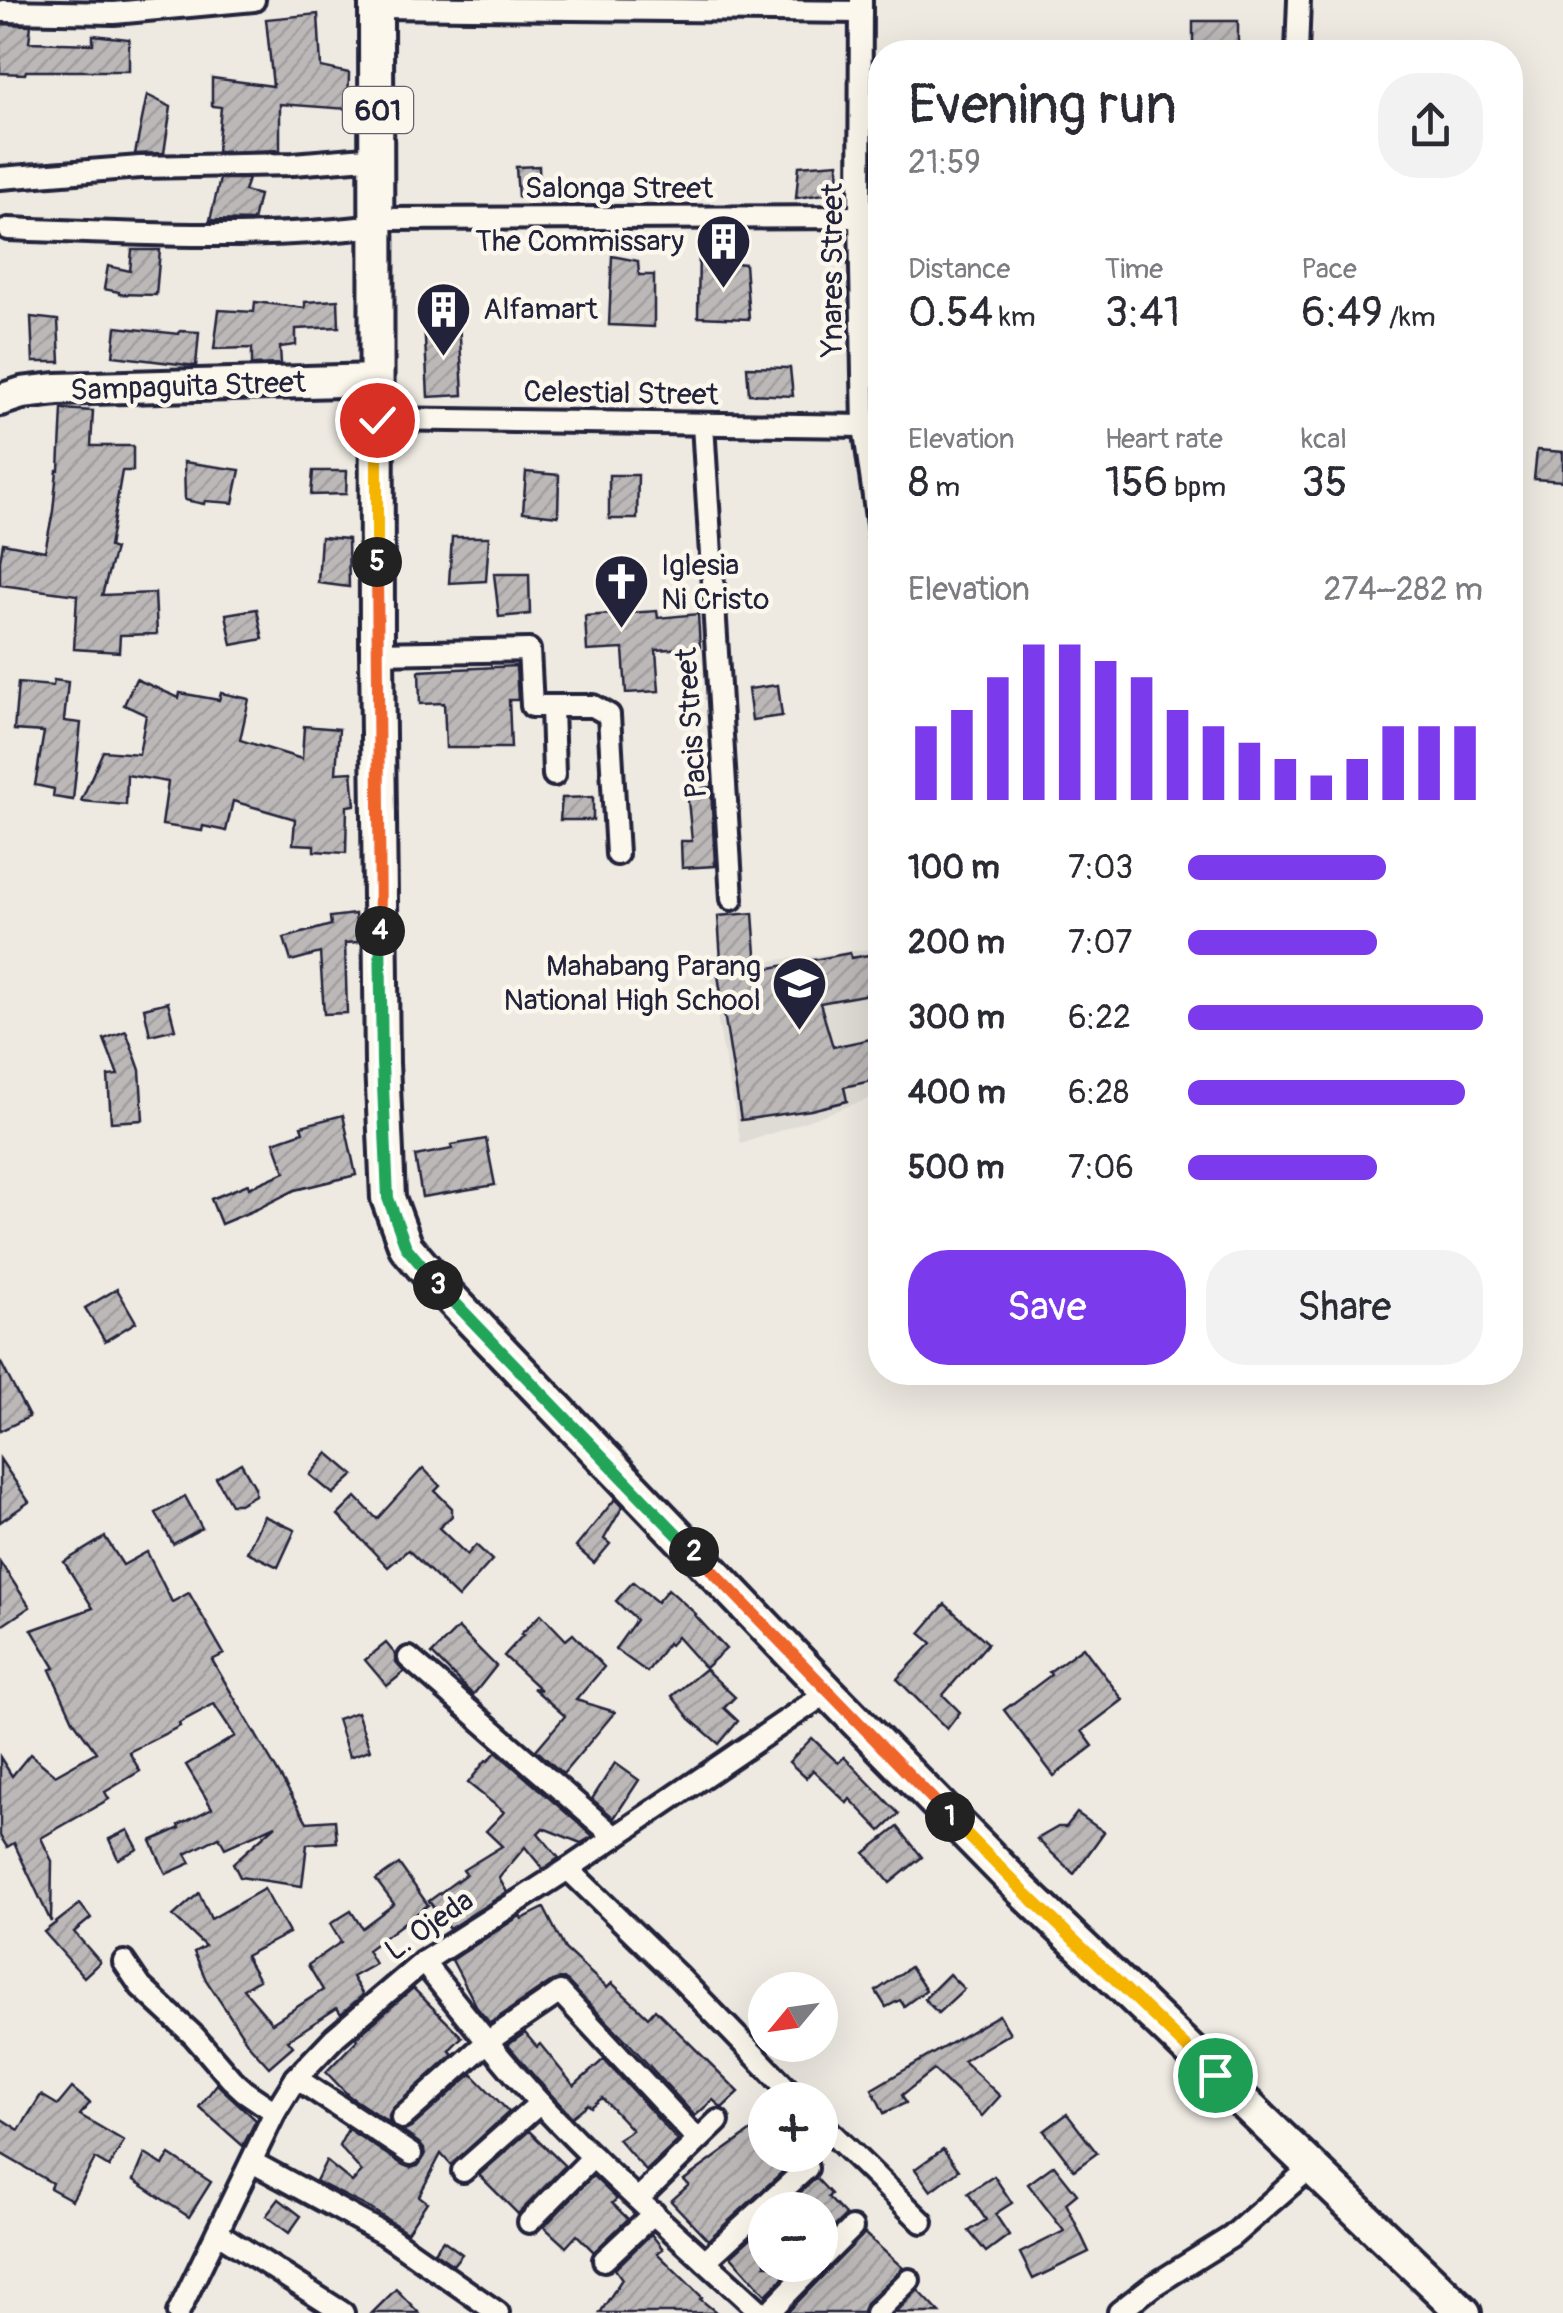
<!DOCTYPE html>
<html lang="en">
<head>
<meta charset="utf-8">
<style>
  :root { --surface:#fff; --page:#f2f2f3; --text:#2b2b33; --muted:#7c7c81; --accent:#7c3aed }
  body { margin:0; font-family:Pangolin,sans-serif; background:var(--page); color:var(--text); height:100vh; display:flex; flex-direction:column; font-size:38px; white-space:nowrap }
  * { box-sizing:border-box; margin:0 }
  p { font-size:32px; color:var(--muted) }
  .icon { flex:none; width:55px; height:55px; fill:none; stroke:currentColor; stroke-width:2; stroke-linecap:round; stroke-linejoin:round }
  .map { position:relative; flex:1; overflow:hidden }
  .details { position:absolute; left:868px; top:40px; width:655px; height:1345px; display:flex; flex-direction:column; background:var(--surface); border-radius:40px; box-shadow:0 10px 40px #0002 }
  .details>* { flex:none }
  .needle { width:65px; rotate:241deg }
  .controls { position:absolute; left:748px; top:1972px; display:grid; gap:20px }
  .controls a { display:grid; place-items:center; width:90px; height:90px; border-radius:50%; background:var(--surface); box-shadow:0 10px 40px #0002; font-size:50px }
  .pin { position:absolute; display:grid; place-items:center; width:85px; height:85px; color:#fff; margin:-42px; border:5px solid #fff; border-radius:50%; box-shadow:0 2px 10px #0007 }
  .km { position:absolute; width:50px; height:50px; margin:-25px; border-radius:50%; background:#222; color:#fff; font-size:28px; line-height:50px; text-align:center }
  .round { display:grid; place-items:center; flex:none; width:105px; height:105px; border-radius:40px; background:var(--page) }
  .head { display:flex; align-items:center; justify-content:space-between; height:170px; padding:0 40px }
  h1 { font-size:55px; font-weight:600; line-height:75px }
  .metrics { display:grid; grid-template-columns:repeat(3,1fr); gap:15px; height:170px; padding:10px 40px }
  .metrics div { display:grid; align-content:center }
  .metrics b { font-size:42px; font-weight:600 }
  .metrics small { font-size:28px; font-weight:400 }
  .metrics p { font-size:28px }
  .chart { height:280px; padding:20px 40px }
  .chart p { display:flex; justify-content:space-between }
  .chart svg { width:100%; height:180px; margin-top:10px; stroke:var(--accent); stroke-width:6 }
  .cta { display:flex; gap:20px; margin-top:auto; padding:20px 40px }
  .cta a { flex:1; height:115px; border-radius:40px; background:var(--accent); color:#fff; font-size:40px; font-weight:600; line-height:115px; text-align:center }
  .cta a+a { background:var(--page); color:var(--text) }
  ul { padding:0 40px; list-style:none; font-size:32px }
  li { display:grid; grid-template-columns:160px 120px 1fr; align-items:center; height:75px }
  li i { height:25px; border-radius:12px; background:var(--accent) }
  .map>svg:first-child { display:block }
  .built { fill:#dfdbd5 }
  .building { fill:url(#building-hatch); stroke:#22223b; stroke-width:2.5 }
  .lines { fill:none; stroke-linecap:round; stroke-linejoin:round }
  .street-casing { stroke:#22223b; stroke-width:28 }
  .secondary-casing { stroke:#22223b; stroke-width:38 }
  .primary-casing { stroke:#22223b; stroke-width:40 }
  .street { stroke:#fbf7ec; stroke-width:20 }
  .secondary { stroke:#fbf7ec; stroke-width:30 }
  .primary { stroke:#fbf7ec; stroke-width:32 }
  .split-1-casing { stroke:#fff; stroke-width:20 }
  .split-2-casing { stroke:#fff; stroke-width:20 }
  .split-3-casing { stroke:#fff; stroke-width:20 }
  .split-4-casing { stroke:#fff; stroke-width:20 }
  .split-5-casing { stroke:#fff; stroke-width:20 }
  .split-6-casing { stroke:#fff; stroke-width:20 }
  .split-1 { stroke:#f5b400; stroke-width:12 }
  .split-2 { stroke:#f0652b; stroke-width:12 }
  .split-3 { stroke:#22a559; stroke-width:12 }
  .split-4 { stroke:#22a559; stroke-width:12 }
  .split-5 { stroke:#f0652b; stroke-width:12 }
  .split-6 { stroke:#f5b400; stroke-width:12 }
  .labels { text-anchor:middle; stroke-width:9; stroke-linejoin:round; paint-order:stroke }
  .shield { fill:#fbf7ec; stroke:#636270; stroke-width:2.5 }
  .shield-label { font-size:28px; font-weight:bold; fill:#22223b }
  .street-label { font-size:30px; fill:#22223b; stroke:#fbf7ec }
  .poi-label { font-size:30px; fill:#22223b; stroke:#fbf7ec; text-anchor:end }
</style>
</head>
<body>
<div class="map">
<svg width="1563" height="2313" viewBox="0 0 1563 2313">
  <defs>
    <pattern id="building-hatch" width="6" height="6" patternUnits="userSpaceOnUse" patternTransform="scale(2.5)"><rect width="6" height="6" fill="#bcb8b8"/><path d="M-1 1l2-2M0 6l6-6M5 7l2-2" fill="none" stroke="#a19e9f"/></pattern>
  </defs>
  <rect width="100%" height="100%" fill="#eeeae2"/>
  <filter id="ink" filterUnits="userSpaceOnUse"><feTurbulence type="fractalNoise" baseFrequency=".01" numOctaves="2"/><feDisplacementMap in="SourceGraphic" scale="20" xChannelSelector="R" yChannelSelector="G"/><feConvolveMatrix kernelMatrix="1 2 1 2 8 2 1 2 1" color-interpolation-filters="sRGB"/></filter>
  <g filter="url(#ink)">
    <polygon class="built" points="880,948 880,1095 741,1144 708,968"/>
    <g class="building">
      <polygon points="318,14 321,67 349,73 348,109 280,104 280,150 217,152 221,107 212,106 212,78 273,86 266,19"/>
      <rect x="1193" y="21" width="45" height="31"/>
      <polygon points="0,24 31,25 29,42 93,44 93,35 129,39 129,71 26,71 25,74 0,73"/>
      <polygon points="147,95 171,107 164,153 135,154"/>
      <polygon points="838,163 839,192 796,198 799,166"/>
      <polygon points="539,166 540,197 518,197 516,167"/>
      <polygon points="220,179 248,179 244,191 259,195 253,221 210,220"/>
      <polygon points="699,245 724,249 725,262 745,264 749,319 698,317"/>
      <polygon points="132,250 160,250 156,295 119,294 119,292 104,289 108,266 130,271"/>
      <polygon points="612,256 638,261 639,275 654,275 654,327 609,325"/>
      <polygon points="338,300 339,327 296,329 296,345 280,347 281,364 252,365 252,348 214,349 219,310 254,312 255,302 305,308 305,302"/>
      <polygon points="31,317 58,320 60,362 33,362"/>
      <polygon points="459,319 463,395 428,397 424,320"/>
      <polygon points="116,327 179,334 180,331 199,332 196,366 113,356"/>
      <polygon points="747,367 790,368 793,396 749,394"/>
      <polygon points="62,409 93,411 91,446 133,446 133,471 122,471 109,547 115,549 102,595 155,593 157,634 120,635 119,652 74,649 77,595 0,585 0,560 3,543 45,551 53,511 57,470 59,470"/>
      <polygon points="1537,450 1563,452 1563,481 1534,479"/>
      <polygon points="184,462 240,470 233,503 205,501 204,504 185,500"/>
      <polygon points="313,471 347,471 346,494 311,495"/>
      <polygon points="526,472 559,475 558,516 523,512"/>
      <polygon points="609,475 638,475 637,519 609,519"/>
      <polygon points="321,537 348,539 349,587 318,583"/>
      <polygon points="452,537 489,537 486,581 449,583"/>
      <polygon points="494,574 529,574 530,614 499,617"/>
      <polygon points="257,609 263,639 232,645 226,614"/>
      <polygon points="657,611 658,618 698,614 700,647 656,650 659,691 626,693 623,649 587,651 585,616"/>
      <polygon points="516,666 518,700 509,700 511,748 446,748 444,703 420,704 419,671"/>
      <polygon points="136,679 179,698 180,693 219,700 221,693 249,699 240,740 302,759 304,726 339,729 336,773 352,772 355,805 347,806 346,853 314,851 314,845 293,844 295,819 233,801 226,831 203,826 202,831 162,825 168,782 127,775 126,805 81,801 103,751 139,754 146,715 124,705"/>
      <polygon points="54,680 68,682 64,721 81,723 73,800 53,797 54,789 35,785 44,732 14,730 18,683 53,686"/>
      <polygon points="778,685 782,716 752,720 748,689"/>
      <polygon points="711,787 715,866 682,868 681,841 692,841 687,790"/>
      <polygon points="593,797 593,820 560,820 562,798"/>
      <polygon points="753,913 757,968 760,970 850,953 851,958 880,953 880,992 820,1003 833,1047 880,1037 880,1079 844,1087 847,1101 811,1110 741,1120 718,975 722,975 718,916"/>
      <polygon points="355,914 358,942 345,943 347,1013 324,1014 320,953 291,961 284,938 331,925 330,917"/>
      <polygon points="168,1002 175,1029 150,1035 144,1008"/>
      <polygon points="126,1031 140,1070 143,1120 111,1122 108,1076 118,1075 104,1039"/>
      <polygon points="343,1115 356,1175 295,1190 257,1209 221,1224 211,1199 248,1184 249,1188 285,1172 274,1142 303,1132 301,1126"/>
      <polygon points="486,1139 495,1185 422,1197 415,1156 452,1149 451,1145"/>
      <polygon points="117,1289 136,1322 105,1341 85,1308"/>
      <polygon points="0,1361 29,1417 0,1431"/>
      <polygon points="328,1453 354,1475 333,1494 310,1475"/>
      <polygon points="0,1459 29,1502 0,1522"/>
      <polygon points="241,1463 255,1487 255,1495 239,1504 231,1504 216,1478"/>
      <polygon points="423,1468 440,1486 435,1491 452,1508 452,1516 439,1528 467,1555 476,1545 492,1560 458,1598 408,1550 388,1567 338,1515 356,1497 377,1519"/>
      <polygon points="185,1496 202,1528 173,1544 156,1513"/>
      <polygon points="615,1499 623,1506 604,1539 610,1544 594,1563 576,1547"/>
      <polygon points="264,1516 295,1530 278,1567 247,1552"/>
      <polygon points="105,1537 123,1565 147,1552 172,1602 189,1593 224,1654 212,1660 307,1822 335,1820 337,1842 307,1844 302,1886 240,1877 233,1863 276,1825 225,1848 219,1837 186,1854 191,1863 166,1874 151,1841 180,1828 179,1825 212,1808 186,1765 235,1736 214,1704 179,1723 180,1726 129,1752 140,1771 105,1792 109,1799 41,1838 52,1861 51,1922 14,1843 7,1847 0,1836 0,1757 12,1776 30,1754 55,1775 96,1752 73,1720 50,1670 55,1668 32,1630 93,1608 64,1562"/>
      <polygon points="0,1562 30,1607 0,1627"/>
      <polygon points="633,1582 657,1602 668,1589 696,1614 695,1615 726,1649 705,1668 677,1637 670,1645 668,1643 647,1672 615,1649 636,1620 616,1601"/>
      <polygon points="945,1604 988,1643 943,1695 960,1712 947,1729 897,1679 932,1643 920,1633"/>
      <polygon points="541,1614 566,1640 573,1634 604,1667 576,1700 615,1712 563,1774 536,1750 565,1716 533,1688 541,1690 504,1656 523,1635 521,1634"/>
      <polygon points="458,1628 496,1666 473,1695 432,1654"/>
      <polygon points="386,1643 396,1655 396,1663 404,1672 387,1686 365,1660"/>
      <polygon points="1083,1647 1123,1700 1082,1731 1093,1746 1054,1776 1004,1710 1051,1675 1049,1672"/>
      <polygon points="705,1669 735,1697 724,1708 738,1721 719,1744 690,1719 672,1696"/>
      <polygon points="357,1712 370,1750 349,1757 337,1719"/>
      <polygon points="812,1738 838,1763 844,1757 899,1814 881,1831 850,1799 847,1803 813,1770 806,1778 789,1762"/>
      <polygon points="496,1752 593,1836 581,1843 543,1828 538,1833 559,1858 543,1869 525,1847 499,1878 507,1892 449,1929 429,1901 466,1874 463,1870 502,1846 486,1831 504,1812 468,1783 486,1760 488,1761"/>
      <polygon points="615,1763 639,1780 614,1818 592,1799"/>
      <polygon points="1077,1813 1104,1832 1074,1874 1037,1839 1058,1827 1066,1827"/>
      <polygon points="898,1827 922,1857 890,1883 865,1853"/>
      <polygon points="128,1830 138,1849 118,1859 109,1839"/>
      <polygon points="399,1864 428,1905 367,1950 375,1964 352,1977 363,1995 341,2014 337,2008 288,2040 293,2046 269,2067 249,2045 206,1980 194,1952 205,1946 173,1916 199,1893 211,1919 264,1889 289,1933 245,1956 259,1980 243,1989 272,2023 323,1990 308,1965 341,1942 330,1924 351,1911 362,1928 394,1904 376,1880"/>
      <polygon points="80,1904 91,1918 74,1932 100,1962 84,1977 44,1932"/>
      <polygon points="544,1908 565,1949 607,1988 612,1983 648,2017 655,2009 739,2092 722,2108 713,2100 695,2116 626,2040 564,1979 552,1981 490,2023 478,2009 452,1960 520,1916 522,1919"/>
      <polygon points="910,1967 926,1990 904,2006 900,2000 886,2007 876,1991"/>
      <polygon points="949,1974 964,1989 938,2013 924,1999"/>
      <polygon points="413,1988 462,2037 449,2050 453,2054 393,2108 389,2115 390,2123 349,2096 326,2072 357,2040 356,2038"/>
      <polygon points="999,2015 1010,2033 963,2061 1000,2096 982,2116 934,2070 902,2095 906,2103 884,2113 872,2089"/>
      <polygon points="525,2033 537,2047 540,2044 574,2086 604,2059 678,2141 646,2171 618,2139 632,2130 602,2098 591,2107 588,2104 572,2117 535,2077 508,2045"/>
      <polygon points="472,2074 509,2112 451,2165 441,2154 419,2196 427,2202 407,2232 371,2209 316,2181 326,2161 352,2182 362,2172 339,2146 348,2129 403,2165 411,2168 418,2166 425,2156 424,2149 419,2143 402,2131 411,2128"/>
      <polygon points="217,2084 256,2120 243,2146 199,2107"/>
      <polygon points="72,2088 90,2103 80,2115 124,2141 109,2167 95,2159 72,2200 50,2188 52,2183 0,2153 0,2118 19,2130 41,2095 58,2105"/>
      <polygon points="1067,2114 1097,2153 1074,2170 1044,2131"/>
      <polygon points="765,2121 765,2155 785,2155 792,2163 708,2240 671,2201 689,2185 684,2180"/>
      <polygon points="529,2131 565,2166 518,2214 479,2175"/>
      <polygon points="943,2149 959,2170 931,2191 915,2169"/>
      <polygon points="145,2154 163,2165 170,2155 211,2182 189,2217 134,2180"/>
      <polygon points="1054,2165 1077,2194 1066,2203 1089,2252 1033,2279 1020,2253 1064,2231 1028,2184"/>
      <polygon points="593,2176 617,2199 612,2203 628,2219 594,2252 577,2235 566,2247 544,2227"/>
      <polygon points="994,2176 1012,2203 995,2214 1009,2235 986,2252 969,2231 986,2220 968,2193"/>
      <polygon points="816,2178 831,2194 828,2197 846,2216 820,2241 820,2210 781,2210"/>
      <polygon points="279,2199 301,2216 289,2233 266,2216"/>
      <polygon points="765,2225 765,2265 796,2265 766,2295 731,2256"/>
      <polygon points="864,2233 903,2268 866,2303 863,2313 787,2313"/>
      <polygon points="651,2234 663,2249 657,2253 702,2297 700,2299 717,2313 600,2313 622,2279 615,2269"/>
      <polygon points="443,2240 462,2254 453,2265 434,2252"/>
      <polygon points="396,2289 419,2313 372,2313"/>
      <polygon points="918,2290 940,2313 895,2313"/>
    </g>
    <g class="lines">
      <defs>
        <g id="street">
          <polyline points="861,0 860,217 864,426 880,539"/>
          <polyline points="376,7 861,12"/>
          <polyline points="3,11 114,13 254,0"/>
          <polyline points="1297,52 1299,0"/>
          <polyline points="0,178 140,167 293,164 378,157"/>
          <polyline points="377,219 860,217"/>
          <path d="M8,229C132,234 253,241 377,226"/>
          <polyline points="377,419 864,426"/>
          <polyline points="703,424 732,899"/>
          <polyline points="377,653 529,650 532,706 593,706 609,715 617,854"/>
          <polyline points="552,706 554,775"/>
          <polyline points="409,1658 615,1837"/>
          <polyline points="568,1869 678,1976 798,2100"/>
          <polyline points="124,1962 141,1987 194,2036 231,2079 244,2091 275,2112"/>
          <path d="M423,1962C461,2009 499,2058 540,2103C609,2177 687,2244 762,2313"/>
          <polyline points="296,2078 411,2154"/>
          <polyline points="402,2118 487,2042 560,1992 698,2140"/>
          <polyline points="820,2122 922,2222"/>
          <polyline points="252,2162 388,2236 498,2313"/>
          <polyline points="463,2171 540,2103"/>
          <polyline points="638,2199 718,2121"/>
          <polyline points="529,2222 593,2157"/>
          <polyline points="218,2233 343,2313"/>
          <polyline points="604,2260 654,2213"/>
          <polyline points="820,2260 852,2228"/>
          <polyline points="705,2261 807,2168"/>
          <polyline points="1119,2312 1151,2287 1231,2237 1311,2167"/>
          <polyline points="178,2313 275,2112 296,2078 335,2037 423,1962 568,1869 828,1692"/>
          <polyline points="768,2313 815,2265"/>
          <polyline points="876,2313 909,2280"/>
        </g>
        <polyline id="secondary" points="0,400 22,393 57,389 377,380"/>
        <polyline id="primary" points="376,0 377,653 382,1063 388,1198 406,1247 442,1289 828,1692 1022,1890 1464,2313"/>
      </defs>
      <use href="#street" class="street-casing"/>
      <use href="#secondary" class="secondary-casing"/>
      <use href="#primary" class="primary-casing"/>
      <use href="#street" class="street"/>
      <use href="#secondary" class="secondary"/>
      <use href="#primary" class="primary"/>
    </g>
  </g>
  <g class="lines" filter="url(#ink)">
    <defs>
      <polyline id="split-1" points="950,1817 1022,1890 1215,2075"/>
      <polyline id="split-2" points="694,1552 950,1817"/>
      <polyline id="split-3" points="438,1285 694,1552"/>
      <polyline id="split-4" points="380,931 382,1063 388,1198 406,1247 438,1285"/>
      <polyline id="split-5" points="377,562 380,931"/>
      <polyline id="split-6" points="377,562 377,420"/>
    </defs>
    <use href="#split-1" class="split-1-casing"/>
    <use href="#split-2" class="split-2-casing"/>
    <use href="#split-3" class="split-3-casing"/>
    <use href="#split-4" class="split-4-casing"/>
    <use href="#split-5" class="split-5-casing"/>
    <use href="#split-6" class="split-6-casing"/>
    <use href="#split-1" class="split-1"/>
    <use href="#split-2" class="split-2"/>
    <use href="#split-3" class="split-3"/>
    <use href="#split-4" class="split-4"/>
    <use href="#split-5" class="split-5"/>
    <use href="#split-6" class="split-6"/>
  </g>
  <defs>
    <symbol id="building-pin" viewBox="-11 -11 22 30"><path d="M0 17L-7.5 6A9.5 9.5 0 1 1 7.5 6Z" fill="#22223b" stroke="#fbf7ec"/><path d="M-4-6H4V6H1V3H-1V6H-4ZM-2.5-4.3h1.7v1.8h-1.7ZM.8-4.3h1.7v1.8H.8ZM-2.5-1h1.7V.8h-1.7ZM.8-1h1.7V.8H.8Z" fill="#fff"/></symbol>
    <symbol id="church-pin" viewBox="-11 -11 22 30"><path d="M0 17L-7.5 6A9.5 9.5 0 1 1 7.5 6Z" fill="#22223b" stroke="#fbf7ec"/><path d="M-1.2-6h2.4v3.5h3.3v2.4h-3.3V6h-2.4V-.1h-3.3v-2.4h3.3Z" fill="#fff"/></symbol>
    <symbol id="school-pin" viewBox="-11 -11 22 30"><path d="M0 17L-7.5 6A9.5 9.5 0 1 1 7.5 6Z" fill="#22223b" stroke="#fbf7ec"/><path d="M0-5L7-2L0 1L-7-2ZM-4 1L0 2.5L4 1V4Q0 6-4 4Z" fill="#fff"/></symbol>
  </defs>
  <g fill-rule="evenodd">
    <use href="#building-pin" x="692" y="210" width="63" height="86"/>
    <use href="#building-pin" x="412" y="278" width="63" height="86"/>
    <use href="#church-pin" x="590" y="550" width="63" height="86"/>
    <use href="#school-pin" x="768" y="952" width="63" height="86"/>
  </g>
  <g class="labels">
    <rect class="shield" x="343" y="87" width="70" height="46" rx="8"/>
    <g class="shield-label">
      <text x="378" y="120">601</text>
    </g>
    <g class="street-label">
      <text x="619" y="198">Salonga Street</text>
      <text transform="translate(832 270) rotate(-90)" y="10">Ynares Street</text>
      <text transform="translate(188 386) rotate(-2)" y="10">Sampaguita Street</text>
      <text transform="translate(621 393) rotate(1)" y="10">Celestial Street</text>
      <text transform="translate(691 723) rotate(-94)" y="10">Pacis Street</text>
      <text transform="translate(429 1925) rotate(-35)" y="10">L. Ojeda</text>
    </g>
    <g class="poi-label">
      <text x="684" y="251">The Commissary</text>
      <text x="483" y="319" text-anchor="start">Alfamart</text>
      <text x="661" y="575" text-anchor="start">Iglesia<tspan x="661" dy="34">Ni Cristo</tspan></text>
      <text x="761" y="976">Mahabang Parang<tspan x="761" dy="34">National High School</tspan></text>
    </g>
  </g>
</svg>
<div class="controls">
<a><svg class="needle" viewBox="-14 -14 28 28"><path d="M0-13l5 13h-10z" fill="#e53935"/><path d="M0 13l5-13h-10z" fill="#7c7c81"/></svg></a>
<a>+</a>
<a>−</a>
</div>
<div class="pin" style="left:1215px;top:2075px;background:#1e9e55"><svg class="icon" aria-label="arrive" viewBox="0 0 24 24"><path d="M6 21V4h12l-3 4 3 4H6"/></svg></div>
<div class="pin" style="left:377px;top:420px;background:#d93025"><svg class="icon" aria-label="check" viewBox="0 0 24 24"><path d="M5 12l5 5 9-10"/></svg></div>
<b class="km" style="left:950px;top:1817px">1</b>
<b class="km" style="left:694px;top:1552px">2</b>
<b class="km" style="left:438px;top:1285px">3</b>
<b class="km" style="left:380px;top:931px">4</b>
<b class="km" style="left:377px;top:562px">5</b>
<section class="details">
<div class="head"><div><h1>Evening run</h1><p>21:59</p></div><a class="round"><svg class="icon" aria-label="share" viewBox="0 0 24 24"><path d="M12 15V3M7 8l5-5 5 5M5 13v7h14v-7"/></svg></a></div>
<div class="metrics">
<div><p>Distance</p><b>0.54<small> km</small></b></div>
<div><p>Time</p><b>3:41</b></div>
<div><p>Pace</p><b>6:49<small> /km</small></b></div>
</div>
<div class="metrics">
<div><p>Elevation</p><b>8<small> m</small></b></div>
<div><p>Heart rate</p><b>156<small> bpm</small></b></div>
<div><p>kcal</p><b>35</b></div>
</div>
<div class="chart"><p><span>Elevation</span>274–282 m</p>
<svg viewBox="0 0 160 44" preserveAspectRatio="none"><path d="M5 44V26M15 44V22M25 44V14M35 44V6M45 44V6M55 44V10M65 44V14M75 44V22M85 44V26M95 44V30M105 44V34M115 44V38M125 44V34M135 44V26M145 44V26M155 44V26"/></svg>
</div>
<ul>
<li><b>100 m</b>7:03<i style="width:67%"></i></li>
<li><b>200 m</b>7:07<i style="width:64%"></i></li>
<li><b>300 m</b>6:22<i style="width:100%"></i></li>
<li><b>400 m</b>6:28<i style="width:94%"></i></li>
<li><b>500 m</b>7:06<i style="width:64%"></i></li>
</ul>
<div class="cta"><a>Save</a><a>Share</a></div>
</section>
</div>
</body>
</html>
